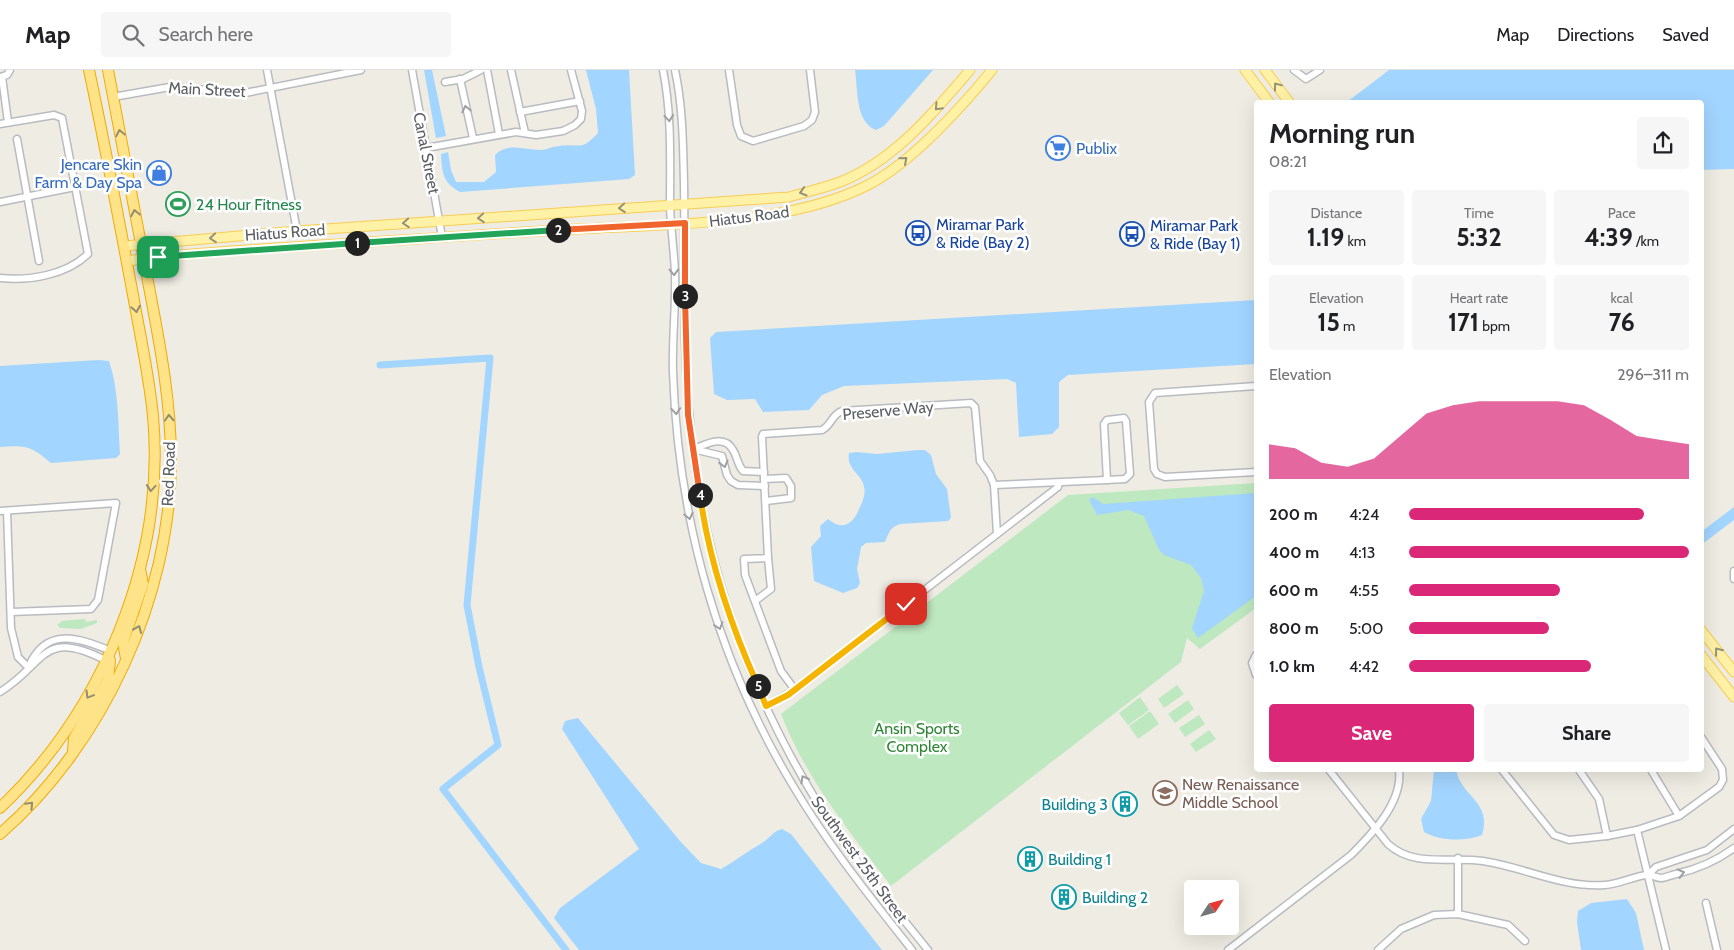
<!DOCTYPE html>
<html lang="en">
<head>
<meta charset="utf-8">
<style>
  :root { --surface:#fff; --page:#f6f6f6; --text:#202124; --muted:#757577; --line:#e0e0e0; --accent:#db2777 }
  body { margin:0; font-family:Cabin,sans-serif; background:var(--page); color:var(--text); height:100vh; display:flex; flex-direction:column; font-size:19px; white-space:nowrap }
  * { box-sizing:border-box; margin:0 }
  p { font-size:16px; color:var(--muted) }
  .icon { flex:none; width:28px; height:28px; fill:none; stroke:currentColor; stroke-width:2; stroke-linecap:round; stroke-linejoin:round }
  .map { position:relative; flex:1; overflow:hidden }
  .panel { position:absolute; left:1254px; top:30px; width:450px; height:672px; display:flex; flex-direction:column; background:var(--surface); border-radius:5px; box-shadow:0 5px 20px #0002 }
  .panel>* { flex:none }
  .needle { width:32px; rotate:54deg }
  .tools { position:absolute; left:1184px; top:810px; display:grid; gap:10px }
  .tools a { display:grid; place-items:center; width:55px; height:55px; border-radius:5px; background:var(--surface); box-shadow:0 5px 20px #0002; font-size:25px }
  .pin { position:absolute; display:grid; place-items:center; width:42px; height:42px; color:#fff; margin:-21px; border-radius:10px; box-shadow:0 2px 8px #0006 }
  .km { position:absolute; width:25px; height:25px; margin:-12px; border-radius:50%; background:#222; color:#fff; font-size:14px; line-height:25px; text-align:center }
  .round { display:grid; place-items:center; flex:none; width:52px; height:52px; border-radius:5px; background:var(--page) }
  .summary { display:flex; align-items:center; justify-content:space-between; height:85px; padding:0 15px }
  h1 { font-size:28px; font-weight:800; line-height:38px }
  .stats { display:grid; grid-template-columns:repeat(3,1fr); gap:8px; height:85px; padding:5px 15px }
  .stats div { display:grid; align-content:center; border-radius:5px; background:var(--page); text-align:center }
  .stats b { font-size:25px; font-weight:800 }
  .stats small { font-size:14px; font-weight:400 }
  .stats p { font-size:14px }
  .chart { height:140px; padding:10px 15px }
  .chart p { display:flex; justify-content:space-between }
  .chart svg { width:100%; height:90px; margin-top:5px; fill:var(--accent); opacity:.7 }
  .action { display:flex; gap:10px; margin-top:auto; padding:10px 15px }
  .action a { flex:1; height:58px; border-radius:5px; background:var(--accent); color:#fff; font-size:20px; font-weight:800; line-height:58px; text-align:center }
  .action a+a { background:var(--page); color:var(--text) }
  ul { padding:0 15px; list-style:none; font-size:16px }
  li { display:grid; grid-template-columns:80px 60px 1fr; align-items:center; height:38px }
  li i { height:12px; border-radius:6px; background:var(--accent) }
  header { display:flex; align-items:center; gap:30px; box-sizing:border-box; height:70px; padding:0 25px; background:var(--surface); border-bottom:1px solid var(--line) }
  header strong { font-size:24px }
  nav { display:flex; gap:28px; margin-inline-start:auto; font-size:18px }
  .search { width:350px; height:45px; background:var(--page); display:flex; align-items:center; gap:12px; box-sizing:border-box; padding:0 18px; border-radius:5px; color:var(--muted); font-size:19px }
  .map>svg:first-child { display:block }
  .green { fill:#bee8bf }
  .water { fill:#a2d5ff }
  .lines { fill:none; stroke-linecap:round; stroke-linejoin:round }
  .canal { stroke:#a2d5ff; stroke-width:7 }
  .minor-casing { stroke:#b8bbc0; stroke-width:9 }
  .major-casing { stroke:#f9cd52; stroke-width:11 }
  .highway-casing { stroke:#f1aa00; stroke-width:12 }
  .minor { stroke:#fff; stroke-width:6 }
  .major { stroke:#fff2a7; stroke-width:9 }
  .highway { stroke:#ffe389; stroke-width:10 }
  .oneway { stroke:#94927b }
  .oneway2 { stroke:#9d9fa2 }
  .oneway3 { stroke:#948d71 }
  .split-1-casing { stroke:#fff; stroke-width:10 }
  .split-2-casing { stroke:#fff; stroke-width:10 }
  .split-3-casing { stroke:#fff; stroke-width:10 }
  .split-4-casing { stroke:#fff; stroke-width:10 }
  .split-5-casing { stroke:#fff; stroke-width:10 }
  .split-6-casing { stroke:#fff; stroke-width:10 }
  .split-1 { stroke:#22a559; stroke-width:6 }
  .split-2 { stroke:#22a559; stroke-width:6 }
  .split-3 { stroke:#f0652b; stroke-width:6 }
  .split-4 { stroke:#f0652b; stroke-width:6 }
  .split-5 { stroke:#f5b400; stroke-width:6 }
  .split-6 { stroke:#f5b400; stroke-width:6 }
  .labels { text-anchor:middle; stroke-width:5; stroke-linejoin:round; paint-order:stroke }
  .street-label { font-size:16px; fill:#5b5f64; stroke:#fff }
  .shop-label { font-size:16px; fill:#366cbe; stroke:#fff; text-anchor:start }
  .leisure-label { font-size:16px; fill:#27864d; stroke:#fff; text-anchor:start }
  .transit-label { font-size:16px; fill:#164399; stroke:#fff; text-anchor:start }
  .park-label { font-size:16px; fill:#308636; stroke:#fff }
  .education-label { font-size:16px; fill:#785e54; stroke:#fff; text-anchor:start }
  .culture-label { font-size:16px; fill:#0d838f; stroke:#fff; text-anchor:start }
</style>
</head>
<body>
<header>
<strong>Map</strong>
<div class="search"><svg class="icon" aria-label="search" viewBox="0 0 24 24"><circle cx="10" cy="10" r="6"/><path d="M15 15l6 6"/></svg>Search here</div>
<nav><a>Map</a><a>Directions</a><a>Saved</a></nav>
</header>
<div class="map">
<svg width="1734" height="880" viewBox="0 0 1734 880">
  <rect width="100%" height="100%" fill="#efece3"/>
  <g class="green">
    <path d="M1256,413V538L1200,579L1187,568L1181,592L891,816C849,761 806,709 781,644L1068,425Z"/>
    <polygon points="85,549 86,552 97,550 97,553 81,559 60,558 57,554 61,553 61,551"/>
    <polygon points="1177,615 1184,624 1164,638 1158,629"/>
    <polygon points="1140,627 1149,640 1128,655 1119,643"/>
    <polygon points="1188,630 1194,639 1175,653 1168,644"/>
    <polygon points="1150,641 1159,654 1138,669 1129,656"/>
    <polygon points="1199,645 1205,654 1185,667 1179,658"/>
    <polygon points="1209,660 1216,669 1196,682 1190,674"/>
  </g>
  <g class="water">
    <polygon points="424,0 432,0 446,66 436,68"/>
    <path d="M586,0H629L635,105L629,109L460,122C443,113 442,103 441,84L448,82L451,100L456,112H484L496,102L495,85C508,72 524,80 541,80C546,80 553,76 560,76C581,73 580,82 598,63L596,39Z"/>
    <path d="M855,0H933L884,56L876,60C855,52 858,19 855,0Z"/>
    <polygon points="1389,0 1734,0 1734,99 1701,100 1701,32 1347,32"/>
    <polygon points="1256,230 1256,294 1068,305 1059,312 1059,357 1052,364 1019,367 1016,313 1007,309 844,316 822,325 809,340 763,342 755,329 727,330 714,324 710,268 716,262"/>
    <path d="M98,290L109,291C119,320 118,354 120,384L116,388L51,393C31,376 26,375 0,377V296Z"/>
    <path d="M918,380H925L931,385L936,404L947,419L951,448L948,451L900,454C889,458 889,463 885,472L866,473L861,477L857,499L860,513L857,518L843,523L814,511L811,477L821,466L820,456L828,449C835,454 841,458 849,453C855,449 857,444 860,437C876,405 845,406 849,383L856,382L877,384Z"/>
    <polygon points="1256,423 1256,526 1198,568 1192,558 1204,521 1201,508 1191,495 1164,485 1159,480 1144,446 1128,440 1097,445 1089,430 1093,427 1103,434"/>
    <polygon points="1734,437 1734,450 1701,475 1701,462"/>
    <path d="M578,648L680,771L701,793L721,799C735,791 748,781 762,773C770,768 773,761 782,759L791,764L882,880H579L554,848L560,838L639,779L562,659L565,651Z"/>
    <path d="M1434,700H1456C1462,728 1492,731 1482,765C1465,772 1440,771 1424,762L1421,749L1431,731Z"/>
    <polygon points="1627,829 1636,843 1644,880 1581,880 1577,852 1578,841 1591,833"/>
  </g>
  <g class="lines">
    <polyline class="canal" points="380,295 490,288 467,535 479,597 498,675 443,719 566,880"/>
    <defs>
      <g id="minor">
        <polyline points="267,0 297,161"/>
        <polyline points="412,0 442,167"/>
        <polyline points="487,0 499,64"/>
        <polyline points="511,0 525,63"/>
        <path d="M663,0C672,45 670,91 670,137C671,159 674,181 675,203C676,236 672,269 673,302C678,450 718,593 795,719C829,776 871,828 912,880"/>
        <path d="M675,0C683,37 683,75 684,113C685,175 683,236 686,298C693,465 742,620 835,760C863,802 897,841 928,880"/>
        <polyline points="729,0 737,55 741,66 753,71 804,56 812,50 815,42 810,0"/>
        <polyline points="1294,0 1306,9 1320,0"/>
        <polyline points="0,7 7,5 10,0"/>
        <polyline points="2,7 8,52"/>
        <polyline points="460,9 473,68"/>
        <polyline points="445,12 463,9 481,0"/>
        <polyline points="113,27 170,17 245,23 361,0"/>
        <polyline points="520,42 580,31"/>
        <path d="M0,54L54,45L62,48L88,184C66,205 30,211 0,208"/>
        <polyline points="17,69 39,191"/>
        <polyline points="426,78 516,62 536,65 563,61 575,55 581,49 582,41 571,0"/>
        <polyline points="0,132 75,117"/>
        <polyline points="1256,316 1155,323 1149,332 1154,399 1157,404 1165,407 1256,402"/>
        <polygon points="1124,348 1126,351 1130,404 1125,409 1107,410 1104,354 1107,350"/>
        <polyline points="693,379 722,386 727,405 731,411 738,415 765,416"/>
        <path d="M694,379C706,374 724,364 733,380C738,388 737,394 743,401L764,402"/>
        <polyline points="764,409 786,408 791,416 791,428 766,431"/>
        <polyline points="994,415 1107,410"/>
        <polyline points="0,441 116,433 98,530 91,539 11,542"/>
        <polyline points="7,441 11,558 18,587 28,597"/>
        <polyline points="1734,501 1734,509"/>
        <polyline points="755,531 771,519 768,488"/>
        <polyline points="1256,585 1252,593 1256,605"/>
        <path d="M29,596C46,556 79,568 111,581"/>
        <path d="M795,620L781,601L745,505L744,489L768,488L762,367L763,364L822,360C832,355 831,345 842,341L971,333L975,337L980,391L990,405L994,415L997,464"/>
        <path d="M0,622C47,593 41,557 107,591"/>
        <polyline points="766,636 795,620 1058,417 1059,413"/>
        <path d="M1329,700L1388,774C1414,798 1450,786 1483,791C1524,797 1562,818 1605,815C1619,814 1632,807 1646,805C1651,804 1656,808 1661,808C1665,808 1671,805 1676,804C1698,799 1715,792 1734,778"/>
        <polyline points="1502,700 1554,765 1569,770 1607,766 1637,760 1666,880"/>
        <polyline points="1579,700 1599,729 1607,766"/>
        <polyline points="1651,700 1679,746"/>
        <polyline points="1637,760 1679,746 1719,717 1723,710 1722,699 1701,667"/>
        <polyline points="1458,788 1458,844"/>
        <polyline points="1649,804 1656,797 1707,780 1734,759"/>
        <polyline points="1706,833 1717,880"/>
        <path d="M1228,880L1351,785C1372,764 1403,732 1399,700"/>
        <polyline points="1378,880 1401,859 1434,845 1458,844 1508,855 1525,871"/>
      </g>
      <g id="major">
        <polyline points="1245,0 1269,32"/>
        <polyline points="1265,0 1289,32"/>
        <path d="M124,176L297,161L789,127C806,122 824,118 840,112C894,91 934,42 970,0"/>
        <path d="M127,191C182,183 237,181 292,177C388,171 483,164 578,159C667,154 788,156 868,115C911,93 961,38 992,0"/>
        <polyline points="1701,560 1734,602"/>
        <polyline points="1701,585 1734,627"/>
      </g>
      <g id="highway">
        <polyline points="126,589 123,572 143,514 140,499"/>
        <polyline points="73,681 74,668 108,610 110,590"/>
        <path d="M0,738C103,640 166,489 153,346C149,305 140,265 133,225C119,150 105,75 89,0"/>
        <path d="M0,764C103,675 171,526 171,390C171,322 156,256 144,190C132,127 120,63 108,0"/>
      </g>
    </defs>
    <use href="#minor" class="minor-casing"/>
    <use href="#major" class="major-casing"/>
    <use href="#highway" class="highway-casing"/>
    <use href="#minor" class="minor"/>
    <use href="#major" class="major"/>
    <use href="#highway" class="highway"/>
  </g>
  <defs><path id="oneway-chevron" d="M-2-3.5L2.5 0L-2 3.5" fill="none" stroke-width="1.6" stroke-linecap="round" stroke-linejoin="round" transform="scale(1.25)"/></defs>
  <g class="oneway">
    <use href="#oneway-chevron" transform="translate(1277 16) rotate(-127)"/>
    <use href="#oneway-chevron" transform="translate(938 37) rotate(133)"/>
    <use href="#oneway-chevron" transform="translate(904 90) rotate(-41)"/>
    <use href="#oneway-chevron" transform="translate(803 122) rotate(164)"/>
    <use href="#oneway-chevron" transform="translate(622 138) rotate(176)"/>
    <use href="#oneway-chevron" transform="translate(481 148) rotate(176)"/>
    <use href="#oneway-chevron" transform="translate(406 153) rotate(176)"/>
    <use href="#oneway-chevron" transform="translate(213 168) rotate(175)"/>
    <use href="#oneway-chevron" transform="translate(1718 581) rotate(-128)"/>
  </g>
  <g class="oneway2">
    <use href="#oneway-chevron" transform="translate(466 39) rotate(-103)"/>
    <use href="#oneway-chevron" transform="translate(669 48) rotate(85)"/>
    <use href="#oneway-chevron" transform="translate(674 202) rotate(88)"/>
    <use href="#oneway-chevron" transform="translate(676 341) rotate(86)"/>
    <use href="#oneway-chevron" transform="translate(724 394) rotate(75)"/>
    <use href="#oneway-chevron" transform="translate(689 446) rotate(77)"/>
    <use href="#oneway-chevron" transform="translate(719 556) rotate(72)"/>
    <use href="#oneway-chevron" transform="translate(804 709) rotate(-119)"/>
    <use href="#oneway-chevron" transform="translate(1681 803) rotate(-14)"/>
  </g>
  <g class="oneway3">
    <use href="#oneway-chevron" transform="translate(120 63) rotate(-101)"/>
    <use href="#oneway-chevron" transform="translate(135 143) rotate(-101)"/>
    <use href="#oneway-chevron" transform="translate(136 239) rotate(80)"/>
    <use href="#oneway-chevron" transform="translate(169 348) rotate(-93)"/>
    <use href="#oneway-chevron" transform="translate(151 418) rotate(95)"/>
    <use href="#oneway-chevron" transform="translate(138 559) rotate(-68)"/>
    <use href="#oneway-chevron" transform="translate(89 625) rotate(121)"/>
    <use href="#oneway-chevron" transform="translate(30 735) rotate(-47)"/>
  </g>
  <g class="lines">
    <defs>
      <polyline id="split-1" points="158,187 357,173"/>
      <polyline id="split-2" points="357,173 558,160"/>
      <polyline id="split-3" points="558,160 685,153 685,226"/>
      <polyline id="split-4" points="685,226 688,345 700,425"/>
      <path id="split-5" d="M700,425C709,491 731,556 758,616"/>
      <polyline id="split-6" points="758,616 766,636 788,625 906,534"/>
    </defs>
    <use href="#split-1" class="split-1-casing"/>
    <use href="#split-2" class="split-2-casing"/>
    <use href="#split-3" class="split-3-casing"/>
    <use href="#split-4" class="split-4-casing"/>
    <use href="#split-5" class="split-5-casing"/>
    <use href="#split-6" class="split-6-casing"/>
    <use href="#split-1" class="split-1"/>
    <use href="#split-2" class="split-2"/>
    <use href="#split-3" class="split-3"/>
    <use href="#split-4" class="split-4"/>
    <use href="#split-5" class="split-5"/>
    <use href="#split-6" class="split-6"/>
  </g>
  <defs>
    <symbol id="supermarket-ring" viewBox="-11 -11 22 22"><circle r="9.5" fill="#fff" stroke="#3f7fe0" stroke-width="1.5"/><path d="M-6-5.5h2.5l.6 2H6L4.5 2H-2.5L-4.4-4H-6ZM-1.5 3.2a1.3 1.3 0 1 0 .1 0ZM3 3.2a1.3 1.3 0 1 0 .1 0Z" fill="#3f7fe0"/></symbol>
    <symbol id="shop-ring" viewBox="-11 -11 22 22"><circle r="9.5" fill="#fff" stroke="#3f7fe0" stroke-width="1.5"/><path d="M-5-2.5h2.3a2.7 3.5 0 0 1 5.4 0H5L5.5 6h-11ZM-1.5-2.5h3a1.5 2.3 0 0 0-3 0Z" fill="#3f7fe0"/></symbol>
    <symbol id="stadium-ring" viewBox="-11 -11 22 22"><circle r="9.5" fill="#fff" stroke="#2e9e5b" stroke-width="1.5"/><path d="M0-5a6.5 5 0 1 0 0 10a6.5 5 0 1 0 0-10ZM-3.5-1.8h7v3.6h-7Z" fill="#2e9e5b"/></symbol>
    <symbol id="bus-ring" viewBox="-11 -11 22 22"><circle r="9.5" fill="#fff" stroke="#1a4fb4" stroke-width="1.5"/><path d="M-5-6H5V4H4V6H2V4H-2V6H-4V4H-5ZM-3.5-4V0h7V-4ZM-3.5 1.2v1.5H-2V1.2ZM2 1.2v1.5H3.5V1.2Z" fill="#1a4fb4"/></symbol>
    <symbol id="school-ring" viewBox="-11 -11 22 22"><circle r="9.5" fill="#fff" stroke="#8d6e63" stroke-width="1.5"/><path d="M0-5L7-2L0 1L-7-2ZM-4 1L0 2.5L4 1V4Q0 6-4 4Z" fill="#8d6e63"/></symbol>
    <symbol id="building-ring" viewBox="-11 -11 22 22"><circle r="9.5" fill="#fff" stroke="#0f9aa8" stroke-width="1.5"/><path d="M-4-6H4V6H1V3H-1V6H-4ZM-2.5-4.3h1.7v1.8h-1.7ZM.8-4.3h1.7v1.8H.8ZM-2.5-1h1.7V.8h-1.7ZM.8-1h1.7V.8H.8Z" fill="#0f9aa8"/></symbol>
  </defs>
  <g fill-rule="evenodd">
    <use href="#supermarket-ring" x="1044" y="64" width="28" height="28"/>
    <use href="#shop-ring" x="145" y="89" width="28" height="28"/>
    <use href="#stadium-ring" x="164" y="120" width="28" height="28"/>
    <use href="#bus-ring" x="904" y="149" width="28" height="28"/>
    <use href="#bus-ring" x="1118" y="150" width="28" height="28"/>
    <use href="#school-ring" x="1151" y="709" width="28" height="28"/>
    <use href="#building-ring" x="1111" y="720" width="28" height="28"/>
    <use href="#building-ring" x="1016" y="775" width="28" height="28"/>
    <use href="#building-ring" x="1050" y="813" width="28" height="28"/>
  </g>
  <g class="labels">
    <g class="street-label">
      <text transform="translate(207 19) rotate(3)" y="6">Main Street</text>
      <text transform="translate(427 83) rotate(79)" y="6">Canal Street</text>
      <text transform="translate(749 146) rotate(-7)" y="6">Hiatus Road</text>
      <text transform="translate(285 162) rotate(-4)" y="6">Hiatus Road</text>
      <text transform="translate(888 340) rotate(-5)" y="6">Preserve Way</text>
      <text transform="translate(168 404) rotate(-88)" y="6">Red Road</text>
      <text transform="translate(860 789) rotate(54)" y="6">Southwest 25th Street</text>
    </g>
    <g class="shop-label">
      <text x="1076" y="84">Publix</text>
      <text x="142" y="100" text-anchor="end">Jencare Skin<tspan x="142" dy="18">Farm &amp; Day Spa</tspan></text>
    </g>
    <g class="leisure-label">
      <text x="196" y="140">24 Hour Fitness</text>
    </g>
    <g class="transit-label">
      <text x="936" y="160">Miramar Park<tspan x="936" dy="18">&amp; Ride (Bay 2)</tspan></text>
      <text x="1150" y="161">Miramar Park<tspan x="1150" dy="18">&amp; Ride (Bay 1)</tspan></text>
    </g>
    <g class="park-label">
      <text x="917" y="664">Ansin Sports<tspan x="917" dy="18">Complex</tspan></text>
    </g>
    <g class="education-label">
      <text x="1182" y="720">New Renaissance<tspan x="1182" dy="18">Middle School</tspan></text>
    </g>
    <g class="culture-label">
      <text x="1108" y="740" text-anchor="end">Building 3</text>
      <text x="1048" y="795">Building 1</text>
      <text x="1082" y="833">Building 2</text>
    </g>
  </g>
</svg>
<div class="tools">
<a><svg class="needle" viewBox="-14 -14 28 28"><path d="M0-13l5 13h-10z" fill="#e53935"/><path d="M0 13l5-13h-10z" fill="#757577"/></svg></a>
</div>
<div class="pin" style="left:158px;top:187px;background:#1e9e55"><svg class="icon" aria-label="arrive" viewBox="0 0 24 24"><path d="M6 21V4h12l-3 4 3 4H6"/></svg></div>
<div class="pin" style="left:906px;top:534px;background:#d93025"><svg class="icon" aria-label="check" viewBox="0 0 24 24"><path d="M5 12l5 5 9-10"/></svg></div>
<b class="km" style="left:357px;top:173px">1</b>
<b class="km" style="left:558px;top:160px">2</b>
<b class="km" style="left:685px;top:226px">3</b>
<b class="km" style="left:700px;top:425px">4</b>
<b class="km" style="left:758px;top:616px">5</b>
<section class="panel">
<div class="summary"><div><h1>Morning run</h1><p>08:21</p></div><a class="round"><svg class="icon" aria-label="share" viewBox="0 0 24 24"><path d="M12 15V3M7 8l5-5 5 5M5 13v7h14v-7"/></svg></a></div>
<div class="stats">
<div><p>Distance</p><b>1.19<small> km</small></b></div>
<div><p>Time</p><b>5:32</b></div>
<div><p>Pace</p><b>4:39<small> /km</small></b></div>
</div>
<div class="stats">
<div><p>Elevation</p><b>15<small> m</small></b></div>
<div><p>Heart rate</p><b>171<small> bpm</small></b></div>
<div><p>kcal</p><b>76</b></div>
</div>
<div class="chart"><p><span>Elevation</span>296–311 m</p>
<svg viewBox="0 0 160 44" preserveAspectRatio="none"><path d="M0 44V27L10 29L20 36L30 38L40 34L50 23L60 12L70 8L80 6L90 6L100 6L110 6L120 8L130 15L140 23L150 25L160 27V44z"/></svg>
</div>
<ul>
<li><b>200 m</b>4:24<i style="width:84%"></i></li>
<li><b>400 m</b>4:13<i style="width:100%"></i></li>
<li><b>600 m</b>4:55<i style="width:54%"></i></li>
<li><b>800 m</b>5:00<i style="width:50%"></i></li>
<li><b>1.0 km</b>4:42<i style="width:65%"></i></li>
</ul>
<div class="action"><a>Save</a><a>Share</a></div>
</section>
</div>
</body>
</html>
